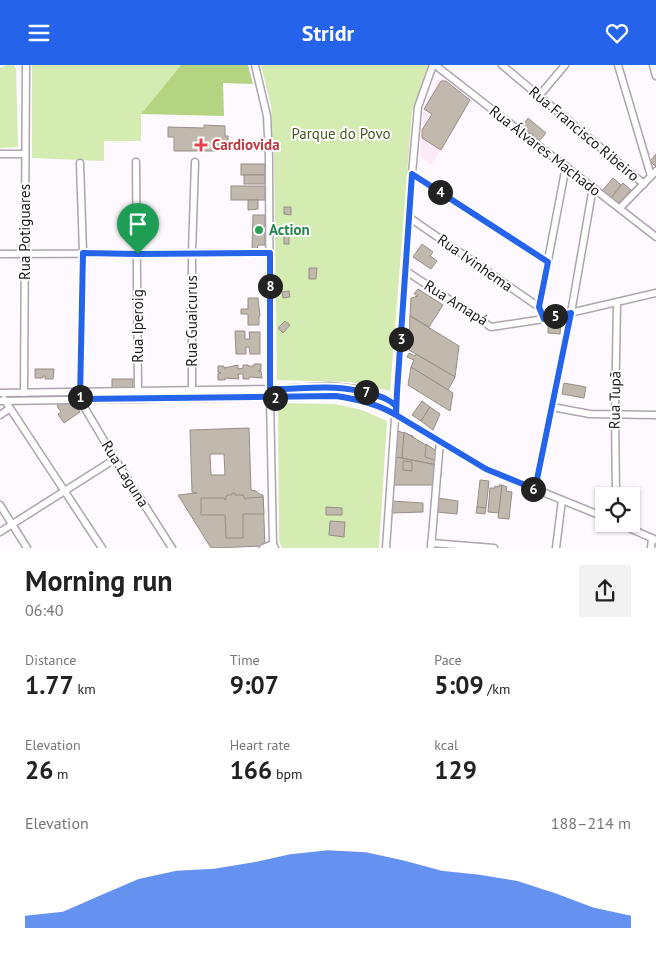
<!DOCTYPE html>
<html lang="en">
<head>
<meta charset="utf-8">
<style>
  :root { --surface:#fff; --page:#f2f2f2; --text:#222; --muted:#767676; --accent:#2563eb }
  body { margin:0; font-family:"PT Sans",sans-serif; background:var(--page); color:var(--text); height:100vh; display:flex; flex-direction:column; font-size:19px; white-space:nowrap }
  * { box-sizing:border-box; margin:0 }
  p { font-size:16px; color:var(--muted) }
  .icon { flex:none; width:28px; height:28px; fill:none; stroke:currentColor; stroke-width:2; stroke-linecap:round; stroke-linejoin:round }
  .map { position:relative; height:483px; overflow:hidden }
  .drawer { display:flex; flex-direction:column; background:var(--surface); flex:1 }
  .drawer>* { flex:none }
  .buttons { position:absolute; left:595px; top:422px; display:grid; gap:10px }
  .buttons a { display:grid; place-items:center; width:45px; height:45px; border-radius:0px; background:var(--surface); box-shadow:0 1px 4px #0004; font-size:25px }
  .pin { position:absolute; display:grid; place-items:center; width:42px; height:42px; color:#fff; margin:-51px -21px; border-radius:50% 50% 50% 0; rotate:-45deg; box-shadow:0 0 5px #0007 }
  .pin .icon { rotate:45deg }
  .km { position:absolute; width:25px; height:25px; margin:-12px; border-radius:50%; background:#222; color:#fff; font-size:14px; line-height:25px; text-align:center }
  .round { display:grid; place-items:center; flex:none; width:52px; height:52px; border-radius:0px; background:var(--page) }
  .headline { display:flex; align-items:center; justify-content:space-between; height:85px; padding:0 25px }
  h1 { font-size:28px; font-weight:700; line-height:38px }
  .stats { display:grid; grid-template-columns:repeat(3,1fr); gap:8px; height:85px; padding:5px 25px }
  .stats div { display:grid; align-content:center }
  .stats b { font-size:25px; font-weight:700 }
  .stats small { font-size:14px; font-weight:400 }
  .stats p { font-size:14px }
  .chart { height:140px; padding:10px 25px }
  .chart p { display:flex; justify-content:space-between }
  .chart svg { width:100%; height:90px; margin-top:5px; fill:var(--accent); opacity:.7 }
  header { display:flex; justify-content:space-between; align-items:center; height:65px; padding:0 25px; background:var(--accent); color:#fff; font-size:22px; font-weight:700 }
  .map>svg:first-child { display:block }
  .education { fill:#fee9f9 }
  .green { fill:#d4ebb1 }
  .forest { fill:#b5d482 }
  .building { fill:#c2b9ae; stroke:#978e83; fill-rule:evenodd }
  .lines { fill:none; stroke-linecap:round; stroke-linejoin:round }
  .minor-casing { stroke:#aea4af; stroke-width:9 }
  .minor { stroke:#fff; stroke-width:6 }
  .route-casing { stroke:#fff; stroke-width:10 }
  .route { stroke:#2563eb; stroke-width:6 }
  .health-dot { fill:#e0444e; stroke:#fff; stroke-width:2 }
  .leisure-dot { fill:#2e9e5b; stroke:#fff; stroke-width:2 }
  .labels { text-anchor:middle; stroke-width:4; stroke-linejoin:round; paint-order:stroke }
  .park-label { font-size:15px; fill:#475b22; stroke:#fff }
  .street-label { font-size:15px; fill:#1b181c; stroke:#fff }
  .health-label { font-size:15px; font-weight:bold; fill:#be3a42; stroke:#fff; text-anchor:start }
  .leisure-label { font-size:15px; font-weight:bold; fill:#27864d; stroke:#fff; text-anchor:start }
</style>
</head>
<body>
<header><svg class="icon" aria-label="menu" viewBox="0 0 24 24"><path d="M4 6h16M4 12h16M4 18h16"/></svg>Stridr<svg class="icon" aria-label="heart" viewBox="0 0 24 24"><path d="M12 20l-8-8c-3-5 5-10 8-4 3-6 11-1 8 4z"/></svg></header>
<div class="map">
<svg width="656" height="483" viewBox="0 0 656 483">
  <rect width="100%" height="100%" fill="#fef8ff"/>
  <polygon class="education" points="438,14 443,14 470,35 432,100 420,91 424,44"/>
  <g class="green">
    <polygon points="6,0 14,0 16,4 18,82 0,83 0,3"/>
    <polygon points="32,0 181,0 141,49 141,76 104,76 104,96 32,93"/>
    <polygon points="261,0 428,0 412,47 390,326 350,317 277,315 274,96 271,41"/>
    <polygon points="278,338 335,339 362,345 387,356 379,483 282,483 279,476"/>
  </g>
  <polygon class="forest" points="181,0 248,0 253,19 223,18 224,51 141,49"/>
  <g class="building">
    <polygon points="441,16 446,16 470,35 441,85 422,73 422,65 432,49 424,44"/>
    <polygon points="528,53 546,68 539,76 523,61"/>
    <polygon points="204,60 225,61 225,71 228,71 228,86 174,86 174,72 168,72 168,62 204,63"/>
    <polygon points="656,89 656,102 650,96"/>
    <rect x="241" y="99" width="24" height="11"/>
    <rect x="244" y="110" width="21" height="9"/>
    <polygon points="613,113 621,120 611,133 602,126"/>
    <polygon points="623,118 631,125 618,139 611,133"/>
    <rect x="231" y="121" width="34" height="14"/>
    <polygon points="248,135 258,135 258,144 248,145"/>
    <polygon points="284,142 291,142 291,150 284,149"/>
    <polygon points="253,150 265,150 265,180 258,180 257,185 252,185"/>
    <rect x="284" y="171" width="5" height="8"/>
    <polygon points="422,179 433,187 430,191 437,196 431,204 413,192"/>
    <polygon points="309,203 317,203 316,214 309,214"/>
    <polygon points="418,224 443,240 429,262 410,251 411,233 418,231 414,229"/>
    <polygon points="289,226 290,232 283,233 282,227"/>
    <polygon points="248,233 258,233 260,251 259,251 259,260 248,260 248,249 241,249 241,244 248,244"/>
    <polygon points="410,251 459,281 455,312 409,285"/>
    <polygon points="285,256 290,260 283,268 278,263"/>
    <polygon points="561,257 560,269 548,268 548,260"/>
    <polygon points="235,266 245,266 245,274 250,274 249,267 260,267 260,289 250,289 249,282 246,282 246,289 236,289"/>
    <polygon points="409,288 415,291 416,289 455,312 448,325 411,302 414,295 407,292"/>
    <polygon points="254,299 261,299 261,305 258,306 261,306 262,313 249,312 249,314 243,314 243,309 238,309 239,314 225,313 225,315 218,315 218,308 221,308 218,307 218,301 224,301 224,303 238,300 238,304 243,303 243,300 248,300 248,301 254,301"/>
    <polygon points="411,302 453,328 450,346 408,320"/>
    <polygon points="35,304 54,304 53,314 45,314 45,311 43,311 43,313 35,313"/>
    <polygon points="112,314 133,314 133,324 112,323"/>
    <polygon points="564,318 586,322 584,333 562,329"/>
    <polygon points="422,336 430,342 421,356 412,350"/>
    <polygon points="60,338 74,338 80,347 64,358 58,349 61,347 57,341"/>
    <polygon points="430,342 440,349 433,365 421,356"/>
    <path d="M249,363L251,425L256,426L259,429L263,430L265,481L211,483L178,430L197,428L192,427L190,365ZM210,389H224L225,410H211Z"/>
    <polygon points="398,366 413,371 411,395 396,392"/>
    <polygon points="404,367 438,387 437,400 402,393"/>
    <polygon points="426,379 438,387 437,396 425,392"/>
    <polygon points="396,392 437,400 434,420 394,420"/>
    <polygon points="403,396 412,397 412,406 403,405"/>
    <polygon points="480,415 489,416 486,443 477,442"/>
    <polygon points="499,420 502,420 499,448 488,447 490,423 495,423 495,421 499,422"/>
    <polygon points="502,420 507,422 506,426 512,427 509,454 498,453"/>
    <polygon points="232,428 235,428 235,430 243,430 245,434 247,433 263,432 264,449 243,449 243,473 226,473 225,450 201,450 201,433 224,433 225,435 227,430 232,430"/>
    <polygon points="438,433 458,436 457,449 437,447"/>
    <polygon points="392,436 423,438 423,447 391,448"/>
    <polygon points="326,442 342,443 342,450 326,450"/>
    <polygon points="477,442 486,443 485,449 476,448"/>
    <polygon points="330,456 345,457 344,472 329,470"/>
  </g>
  <g class="lines">
    <defs>
      <g id="minor">
        <polyline points="255,0 267,51 269,93 270,333 273,479 275,483"/>
        <polyline points="435,0 656,172"/>
        <polyline points="502,0 644,119"/>
        <polyline points="618,0 651,111"/>
        <polyline points="653,0 656,11"/>
        <polyline points="539,31 565,0"/>
        <polyline points="0,89 24,89"/>
        <polyline points="136,97 138,328"/>
        <polyline points="80,98 83,188 80,335 115,394 172,483"/>
        <polyline points="412,109 548,197"/>
        <polyline points="620,143 656,106"/>
        <polyline points="410,153 539,242"/>
        <polyline points="0,189 269,188"/>
        <polyline points="406,206 491,262 544,254 656,228"/>
        <polyline points="544,254 539,242 566,101"/>
        <polyline points="192,325 192,188 195,97"/>
        <polyline points="0,328 278,324 329,321 356,324 390,335 396,341"/>
        <polyline points="24,328 26,0"/>
        <polyline points="4,334 102,483"/>
        <polyline points="0,336 336,331 356,334 388,345 486,404 604,452"/>
        <polyline points="552,342 590,349 656,350"/>
        <polyline points="0,350 9,344"/>
        <polyline points="535,424 571,248 593,122"/>
        <polyline points="616,431 615,349 617,238"/>
        <polyline points="0,440 27,483"/>
        <polyline points="620,459 656,475"/>
        <polyline points="0,467 115,394"/>
        <polyline points="431,478 494,483"/>
        <polyline points="263,483 273,479"/>
        <polyline points="386,483 412,109 418,42 433,0"/>
        <polyline points="431,483 440,376"/>
        <polyline points="556,483 562,435"/>
        <polyline points="651,483 652,473"/>
      </g>
    </defs>
    <use href="#minor" class="minor-casing"/>
    <use href="#minor" class="minor"/>
  </g>
  <g class="lines">
    <defs>
      <path id="route" d="M138,189L83,188L80,334L336,331C357,334 378,339 396,350L397,327L412,109L548,197L539,242L544,254L571,248L535,424L486,404L396,350V341C389,334 382,332 372,329C335,318 308,324 270,324V188L138,189"/>
    </defs>
    <use href="#route" class="route-casing"/>
    <use href="#route" class="route"/>
  </g>
  <path class="health-dot" d="M198.5 72.5h5v5h5v5h-5v5h-5v-5h-5v-5h5z"/>
  <circle class="leisure-dot" cx="259" cy="165" r="5"/>
  <g class="labels">
    <g class="park-label">
      <text x="341" y="74">Parque do Povo</text>
    </g>
    <g class="street-label">
      <text transform="translate(584 69) rotate(40)" y="5">Rua Francisco Ribeiro</text>
      <text transform="translate(545 86) rotate(38)" y="5">Rua Álvares Machado</text>
      <text transform="translate(25 167) rotate(-90)" y="5">Rua Potiguares</text>
      <text transform="translate(475 198) rotate(35)" y="5">Rua Ivinhema</text>
      <text transform="translate(456 238) rotate(32)" y="5">Rua Amapá</text>
      <text transform="translate(192 256) rotate(-90)" y="5">Rua Guaicurus</text>
      <text transform="translate(138 261) rotate(-90)" y="5">Rua Iperoig</text>
      <text transform="translate(615 335) rotate(-89)" y="5">Rua Tupã</text>
      <text transform="translate(125 409) rotate(58)" y="5">Rua Laguna</text>
    </g>
    <g class="health-label">
      <text x="212" y="85">Cardiovida</text>
    </g>
    <g class="leisure-label">
      <text x="269" y="170">Action</text>
    </g>
  </g>
</svg>
<div class="buttons">
<a><svg class="icon" aria-label="locate" viewBox="0 0 24 24"><circle cx="12" cy="12" r="6"/><path d="M12 2v4M12 18v4M2 12h4M18 12h4"/></svg></a>
</div>
<div class="pin" style="left:138px;top:189px;background:#1e9e55"><svg class="icon" aria-label="arrive" viewBox="0 0 24 24"><path d="M6 21V4h12l-3 4 3 4H6"/></svg></div>
<b class="km" style="left:80px;top:332px">1</b>
<b class="km" style="left:275px;top:333px">2</b>
<b class="km" style="left:401px;top:274px">3</b>
<b class="km" style="left:440px;top:127px">4</b>
<b class="km" style="left:555px;top:251px">5</b>
<b class="km" style="left:533px;top:424px">6</b>
<b class="km" style="left:366px;top:327px">7</b>
<b class="km" style="left:270px;top:221px">8</b>
</div>
<section class="drawer">
<div class="headline"><div><h1>Morning run</h1><p>06:40</p></div><a class="round"><svg class="icon" aria-label="share" viewBox="0 0 24 24"><path d="M12 15V3M7 8l5-5 5 5M5 13v7h14v-7"/></svg></a></div>
<div class="stats">
<div><p>Distance</p><b>1.77<small> km</small></b></div>
<div><p>Time</p><b>9:07</b></div>
<div><p>Pace</p><b>5:09<small> /km</small></b></div>
</div>
<div class="stats">
<div><p>Elevation</p><b>26<small> m</small></b></div>
<div><p>Heart rate</p><b>166<small> bpm</small></b></div>
<div><p>kcal</p><b>129</b></div>
</div>
<div class="chart"><p><span>Elevation</span>188–214 m</p>
<svg viewBox="0 0 160 44" preserveAspectRatio="none"><path d="M0 44V38L10 36L20 28L30 20L40 16L50 15L60 12L70 8L80 6L90 7L100 11L110 16L120 18L130 21L140 27L150 34L160 38V44z"/></svg>
</div>
</section>
</body>
</html>
